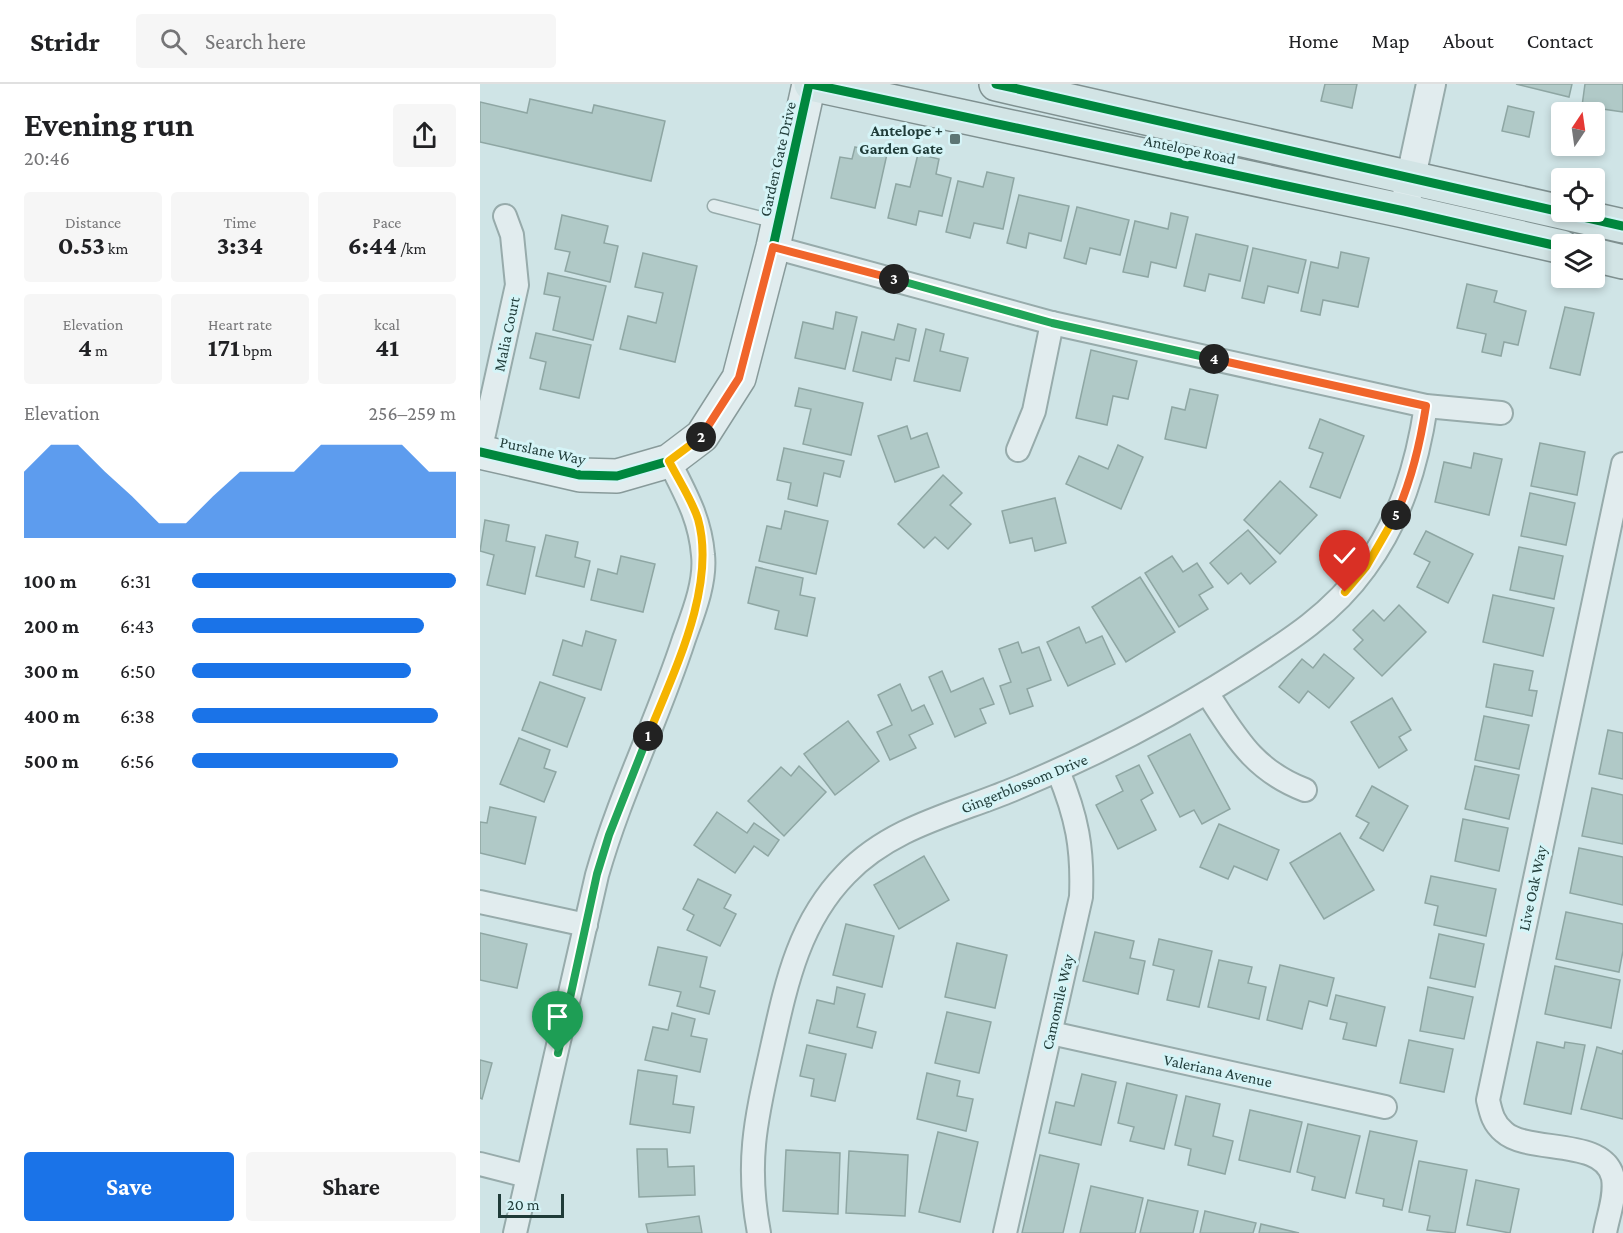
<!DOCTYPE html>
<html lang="en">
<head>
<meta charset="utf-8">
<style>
  :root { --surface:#fff; --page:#f6f6f6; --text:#202124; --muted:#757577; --line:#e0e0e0; --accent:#1a73e8 }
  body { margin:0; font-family:"Crimson Pro",serif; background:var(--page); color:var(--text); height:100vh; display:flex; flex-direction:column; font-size:22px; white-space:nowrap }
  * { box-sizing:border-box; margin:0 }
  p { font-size:20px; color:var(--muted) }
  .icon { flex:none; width:33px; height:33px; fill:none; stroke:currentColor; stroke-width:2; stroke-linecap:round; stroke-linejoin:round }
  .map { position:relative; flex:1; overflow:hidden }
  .sheet { display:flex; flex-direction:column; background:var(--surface); width:480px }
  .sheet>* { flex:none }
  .needle { width:39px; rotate:13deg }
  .controls { position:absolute; left:1071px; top:18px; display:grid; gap:12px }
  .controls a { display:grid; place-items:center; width:54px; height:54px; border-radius:6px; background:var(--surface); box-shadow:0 3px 9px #0003; font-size:30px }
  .scale { position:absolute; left:18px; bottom:15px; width:66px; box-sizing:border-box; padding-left:6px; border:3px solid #1f3b38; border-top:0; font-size:16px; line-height:21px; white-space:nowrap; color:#1f3b38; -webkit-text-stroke:4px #d5f4f7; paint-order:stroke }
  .pin { position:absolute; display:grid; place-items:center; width:51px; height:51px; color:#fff; margin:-62px -26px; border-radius:50% 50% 50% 0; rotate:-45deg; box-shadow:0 0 6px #0007 }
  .pin .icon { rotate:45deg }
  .km { position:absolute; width:30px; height:30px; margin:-15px; border-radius:50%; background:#222; color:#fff; font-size:16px; line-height:30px; text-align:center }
  .round { display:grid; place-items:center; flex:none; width:63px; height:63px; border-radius:6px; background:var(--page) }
  .headline { display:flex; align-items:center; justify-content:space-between; height:102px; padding:0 24px }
  h1 { font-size:33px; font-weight:700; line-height:45px }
  .metrics { display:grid; grid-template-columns:repeat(3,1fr); gap:9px; height:102px; padding:6px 24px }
  .metrics div { display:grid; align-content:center; border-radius:6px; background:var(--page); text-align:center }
  .metrics b { font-size:26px; font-weight:700 }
  .metrics small { font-size:16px; font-weight:400 }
  .metrics p { font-size:16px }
  .chart { height:168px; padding:12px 24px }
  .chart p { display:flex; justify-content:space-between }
  .chart svg { width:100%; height:108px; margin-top:6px; fill:var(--accent); opacity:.7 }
  .action { display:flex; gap:12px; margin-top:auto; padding:12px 24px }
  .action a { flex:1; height:69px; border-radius:6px; background:var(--accent); color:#fff; font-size:24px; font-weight:700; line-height:69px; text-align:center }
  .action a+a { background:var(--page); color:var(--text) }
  ul { padding:0 24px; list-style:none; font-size:20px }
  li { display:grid; grid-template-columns:96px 72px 1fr; align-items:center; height:45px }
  li i { height:15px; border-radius:8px; background:var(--accent) }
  header { display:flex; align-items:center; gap:36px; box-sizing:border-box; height:84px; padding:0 30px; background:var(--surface); border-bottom:2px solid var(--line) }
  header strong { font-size:28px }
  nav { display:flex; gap:33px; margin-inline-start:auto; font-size:21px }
  .search { width:420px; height:54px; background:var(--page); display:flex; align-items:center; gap:15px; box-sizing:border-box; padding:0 21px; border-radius:6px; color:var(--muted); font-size:22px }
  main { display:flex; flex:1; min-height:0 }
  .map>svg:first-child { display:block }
  .building { fill:#b0c9c7; stroke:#8ea6a3; stroke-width:1.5 }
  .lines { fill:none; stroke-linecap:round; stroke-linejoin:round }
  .service-casing { stroke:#97abab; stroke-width:15 }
  .minor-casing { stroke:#97abab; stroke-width:26 }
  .tertiary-casing { stroke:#97abab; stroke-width:32 }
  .secondary-casing { stroke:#889a9a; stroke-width:36 }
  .primary-casing { stroke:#7f9090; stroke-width:36 }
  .service { stroke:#e1ecee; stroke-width:12 }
  .minor { stroke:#e1ecee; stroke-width:22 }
  .tertiary { stroke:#e1ecee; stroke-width:28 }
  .secondary { stroke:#e1ecee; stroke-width:33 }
  .primary { stroke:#d2e4e5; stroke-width:33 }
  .cycleway-casing { stroke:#d5f4f7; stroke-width:13 }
  .cycleway { stroke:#00873e; stroke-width:9 }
  .split-1-casing { stroke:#fff; stroke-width:12 }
  .split-2-casing { stroke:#fff; stroke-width:12 }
  .split-3-casing { stroke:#fff; stroke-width:12 }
  .split-4-casing { stroke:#fff; stroke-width:12 }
  .split-5-casing { stroke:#fff; stroke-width:12 }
  .split-6-casing { stroke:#fff; stroke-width:12 }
  .split-1 { stroke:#22a559; stroke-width:8 }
  .split-2 { stroke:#f5b400; stroke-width:8 }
  .split-3 { stroke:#f0652b; stroke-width:8 }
  .split-4 { stroke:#22a559; stroke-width:8 }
  .split-5 { stroke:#f0652b; stroke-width:8 }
  .split-6 { stroke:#f5b400; stroke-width:8 }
  .poi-dot { fill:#5d7675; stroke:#d5f4f7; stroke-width:2 }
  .labels { text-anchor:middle; stroke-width:6; stroke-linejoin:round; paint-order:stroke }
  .poi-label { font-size:16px; font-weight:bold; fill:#1f3b38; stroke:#d5f4f7; text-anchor:end }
  .street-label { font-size:16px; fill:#1f3b38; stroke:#d5f4f7 }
</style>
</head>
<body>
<header>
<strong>Stridr</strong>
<div class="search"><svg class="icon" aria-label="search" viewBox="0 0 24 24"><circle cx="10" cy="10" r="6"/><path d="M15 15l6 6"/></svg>Search here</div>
<nav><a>Home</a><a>Map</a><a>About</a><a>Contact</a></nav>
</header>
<main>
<section class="sheet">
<div class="headline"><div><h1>Evening run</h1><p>20:46</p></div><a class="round"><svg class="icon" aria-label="share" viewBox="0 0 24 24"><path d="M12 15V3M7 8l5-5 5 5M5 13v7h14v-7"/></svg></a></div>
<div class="metrics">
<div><p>Distance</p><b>0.53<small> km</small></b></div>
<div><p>Time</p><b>3:34</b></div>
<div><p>Pace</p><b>6:44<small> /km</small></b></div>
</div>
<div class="metrics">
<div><p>Elevation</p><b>4<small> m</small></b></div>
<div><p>Heart rate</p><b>171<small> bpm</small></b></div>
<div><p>kcal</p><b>41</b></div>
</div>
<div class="chart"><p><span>Elevation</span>256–259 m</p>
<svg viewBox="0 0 160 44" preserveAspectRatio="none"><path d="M0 44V17L10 6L20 6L30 17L40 27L50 38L60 38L70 27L80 17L90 17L100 17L110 6L120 6L130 6L140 6L150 17L160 17V44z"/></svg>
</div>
<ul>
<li><b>100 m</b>6:31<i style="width:100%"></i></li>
<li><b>200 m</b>6:43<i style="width:88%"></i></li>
<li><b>300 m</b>6:50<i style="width:83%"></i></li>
<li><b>400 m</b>6:38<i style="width:93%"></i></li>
<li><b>500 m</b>6:56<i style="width:78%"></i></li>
</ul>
<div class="action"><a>Save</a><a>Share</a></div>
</section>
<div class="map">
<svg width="1143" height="1149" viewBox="0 0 1143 1149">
  <rect width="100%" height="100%" fill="#cfe4e6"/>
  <g class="building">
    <polygon points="845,0 877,0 872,24 841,17"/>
    <polygon points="1036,0 1092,0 1089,13"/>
    <polygon points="1105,0 1143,0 1143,28 1102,22"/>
    <polygon points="50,15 112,29 114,21 185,37 171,97 0,58 0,18 47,29"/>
    <polygon points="1028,22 1054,28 1049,53 1022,47"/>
    <polygon points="375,63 407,70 395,124 351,114 360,73 372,75"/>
    <polygon points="438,70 459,75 456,90 471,94 462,132 439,127 436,141 408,134 416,100 430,103"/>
    <polygon points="507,88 534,94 523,145 494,139 490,154 466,148 478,97 503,103"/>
    <polygon points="539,111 589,122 581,157 549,149 546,164 527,159"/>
    <polygon points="597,123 649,136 640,171 610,164 606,180 584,174"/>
    <polygon points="691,129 708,133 696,184 671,178 668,193 643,188 655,137 688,145"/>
    <polygon points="82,131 128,142 124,159 138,162 130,198 85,187 90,168 75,165"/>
    <polygon points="716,150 768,162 760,197 729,190 725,207 704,202"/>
    <polygon points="773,164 826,176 818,209 788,202 784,219 762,214"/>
    <polygon points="861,168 889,174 878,223 843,216 840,231 821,227 831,178 858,184"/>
    <polygon points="163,169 217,182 195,278 140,265 148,232 176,239 183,209 155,203"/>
    <polygon points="68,189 126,202 113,256 73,246 80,213 64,210"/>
    <polygon points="987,200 1017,207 1014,218 1046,227 1038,261 1024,258 1021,272 1002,268 1006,250 977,244"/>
    <polygon points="1085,223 1114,229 1100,291 1070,284"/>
    <polygon points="356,228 377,233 365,285 315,274 323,238 353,245"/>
    <polygon points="418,240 436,245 429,277 416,274 411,296 373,287 382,248 414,256"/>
    <polygon points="446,245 464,250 460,267 488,274 480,307 434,297"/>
    <polygon points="56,249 111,261 99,314 60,305 66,278 50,274"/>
    <polygon points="611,266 657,277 648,315 633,312 627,341 596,334"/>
    <polygon points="319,304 383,319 371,371 323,360 331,325 315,322"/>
    <polygon points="710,305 738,311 726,364 685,355 692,323 705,326"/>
    <polygon points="840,335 884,352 860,414 830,403 843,369 829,364"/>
    <polygon points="427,342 431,355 447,349 459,383 415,398 398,352"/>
    <polygon points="1060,359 1105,368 1097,411 1051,402"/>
    <polygon points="638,361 663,373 641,425 586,400 599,372 628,385"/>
    <polygon points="304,364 364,377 360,393 344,389 337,422 308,415 311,399 297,396"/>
    <polygon points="994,369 1022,375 1009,431 955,418 964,378 991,384"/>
    <polygon points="463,391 482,409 470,421 491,440 468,465 455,453 444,464 418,440"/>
    <polygon points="800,397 837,431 800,470 764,436"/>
    <polygon points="1050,409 1095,419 1086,461 1041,452"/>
    <polygon points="575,414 586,459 555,467 552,454 530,459 522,427"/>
    <polygon points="305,427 348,437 336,490 279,477 287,442 301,445"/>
    <polygon points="5,436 29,441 26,457 55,463 45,510 7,501 14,471 0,467"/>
    <polygon points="768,446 796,478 770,500 761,489 748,500 730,479"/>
    <polygon points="946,447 993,470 968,519 937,503 950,478 934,470"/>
    <polygon points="66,451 98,458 95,473 110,477 104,503 56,492"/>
    <polygon points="1039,463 1083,472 1074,515 1030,506"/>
    <polygon points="141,472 175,480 163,528 111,516 118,485 137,490"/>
    <polygon points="692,472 703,488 717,479 733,503 719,511 728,525 699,543 665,489"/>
    <polygon points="276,483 323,494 320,511 335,514 327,552 295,545 299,527 268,519"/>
    <polygon points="660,493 695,548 646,578 612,523"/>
    <polygon points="1013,511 1074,524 1063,572 1003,558"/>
    <polygon points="919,521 946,548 902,592 874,565 883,556 873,546 893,526 904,537"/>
    <polygon points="599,543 606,559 622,552 635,580 588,602 567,558"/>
    <polygon points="106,547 136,556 121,606 73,591 83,556 102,562"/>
    <polygon points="538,558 542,569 559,563 571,596 547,605 553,622 530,630 520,602 531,598 519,565"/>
    <polygon points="844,570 874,594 849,624 828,607 819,619 799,603 822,575 833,584"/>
    <polygon points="1014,580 1053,587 1049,606 1057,607 1052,632 1006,623"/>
    <polygon points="462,587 471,608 503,594 514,620 500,625 506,639 475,653 449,593"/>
    <polygon points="60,598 105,614 87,663 42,646"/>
    <polygon points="420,600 432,627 444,621 453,640 429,651 436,664 410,676 397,648 412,641 398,611"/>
    <polygon points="912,614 931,646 919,653 927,666 899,684 871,638"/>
    <polygon points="1004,632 1049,641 1039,685 995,676"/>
    <polygon points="368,637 399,677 355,711 324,670"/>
    <polygon points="1128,646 1143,649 1143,695 1119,690"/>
    <polygon points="710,650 750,725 722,740 714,726 700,733 668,672"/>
    <polygon points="39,654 70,666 64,684 76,688 64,718 20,700"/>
    <polygon points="659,681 673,709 661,716 676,746 638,765 616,721 643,707 636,692"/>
    <polygon points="319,682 346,708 304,752 268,717 301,683 311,692"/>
    <polygon points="995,682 1039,691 1029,735 985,725"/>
    <polygon points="892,702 928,722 903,767 880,754 889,739 876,732"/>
    <polygon points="1112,704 1143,711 1143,760 1102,752"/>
    <polygon points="10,723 56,733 45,780 0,769 0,738 7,739"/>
    <polygon points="237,728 267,749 274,739 299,756 288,772 274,762 255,789 214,761"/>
    <polygon points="983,735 1028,744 1019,787 975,777"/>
    <polygon points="739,740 799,766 787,796 754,782 748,795 720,783"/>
    <polygon points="860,749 894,806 844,835 810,779"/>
    <polygon points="1099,764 1143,773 1143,821 1090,809"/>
    <polygon points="444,772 469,816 419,845 394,801"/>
    <polygon points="951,792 1016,805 1006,852 954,841 958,822 945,819"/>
    <polygon points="218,795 251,811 244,824 256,830 240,862 207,846 214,831 203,825"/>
    <polygon points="1086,828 1143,840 1143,867 1139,888 1076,875"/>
    <polygon points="366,840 414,852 402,903 353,891"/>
    <polygon points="615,848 654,857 650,874 665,877 658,910 603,897"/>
    <polygon points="0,849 47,860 37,904 0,896"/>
    <polygon points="959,850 1004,860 995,903 950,894"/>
    <polygon points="679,855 732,867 719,923 687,916 694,886 673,881"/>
    <polygon points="477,859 527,871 515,924 465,913"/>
    <polygon points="178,863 227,873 220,903 235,907 229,930 197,922 201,908 169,901"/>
    <polygon points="739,876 772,883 768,899 786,903 779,935 728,923"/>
    <polygon points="800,881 854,894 847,922 829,917 822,945 787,936"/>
    <polygon points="1075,882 1140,896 1131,944 1065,930"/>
    <polygon points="357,903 385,910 377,943 396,948 392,964 329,949 337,916 354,920"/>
    <polygon points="948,903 993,913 984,955 940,947"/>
    <polygon points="856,911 905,923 896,962 863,955 867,939 850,935"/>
    <polygon points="467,928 511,938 499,989 455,979"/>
    <polygon points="192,929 215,935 211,952 227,955 220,988 165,976 173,943 188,946"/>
    <polygon points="929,956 973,965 964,1008 920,999"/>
    <polygon points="1057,958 1084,964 1085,958 1105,961 1091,1030 1044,1020"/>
    <polygon points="327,961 366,970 355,1017 331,1012 334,995 320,992"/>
    <polygon points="1117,963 1142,970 1143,966 1143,1035 1101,1025"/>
    <polygon points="0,976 12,979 2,1015 0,1014"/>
    <polygon points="158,986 197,992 193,1020 214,1023 210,1049 150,1040"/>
    <polygon points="447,989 480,997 477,1012 493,1015 486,1047 437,1035"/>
    <polygon points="602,990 636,998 621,1061 569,1049 576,1018 594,1022"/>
    <polygon points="647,999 697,1011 684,1065 650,1057 654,1043 638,1039"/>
    <polygon points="706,1012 740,1020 733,1052 753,1057 745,1090 708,1081 711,1065 695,1061"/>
    <polygon points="770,1026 822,1038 810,1088 759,1076"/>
    <polygon points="828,1040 880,1052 865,1114 832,1106 835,1093 817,1088"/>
    <polygon points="890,1047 937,1057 922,1126 903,1122 904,1115 876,1109"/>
    <polygon points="458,1048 498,1058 480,1138 439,1128"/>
    <polygon points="157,1065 187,1065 188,1083 214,1082 215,1111 159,1113"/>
    <polygon points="306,1066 360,1069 358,1130 303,1127"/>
    <polygon points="369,1067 428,1071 425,1132 366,1129"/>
    <polygon points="560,1071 599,1080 583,1149 542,1149"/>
    <polygon points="939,1077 987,1086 975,1149 947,1146 950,1132 929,1128"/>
    <polygon points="996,1096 1039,1105 1030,1149 987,1141"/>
    <polygon points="611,1102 663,1114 655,1149 600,1149"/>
    <polygon points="668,1116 718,1127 713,1149 660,1149"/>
    <polygon points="725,1127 776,1139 773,1149 720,1149"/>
    <polygon points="219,1132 222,1149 168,1149 166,1140"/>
    <polygon points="781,1140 819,1149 779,1149"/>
  </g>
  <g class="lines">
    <defs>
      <polyline id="service" points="234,122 297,138"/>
      <g id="minor">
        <polyline points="293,163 572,239 946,322 1021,329"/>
        <polyline points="538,366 554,327 572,239"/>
        <polyline points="0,368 37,201 32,151 25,132"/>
        <path d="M727,609C756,653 773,686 825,706"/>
        <polyline points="0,818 106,841"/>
        <polyline points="571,949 905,1023"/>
        <polyline points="0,1080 47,1092"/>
        <path d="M35,1149L117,791C140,710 178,635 204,555C213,530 226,498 223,471C220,434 205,409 189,377"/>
        <path d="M279,1149C265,1075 277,1031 293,959C307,896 320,837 366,790C411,743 474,730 532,706C612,673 687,634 760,588C807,558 852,530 885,484C921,435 937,381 946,322"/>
        <path d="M525,1149L601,813C603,764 597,733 578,687"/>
        <path d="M1125,1149C1128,1132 1136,1112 1133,1094C1125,1053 1048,1070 1024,1048C1013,1039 1011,1029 1008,1016L1143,380"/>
      </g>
      <polyline id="tertiary" points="926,116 951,0"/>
      <polyline id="secondary" points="0,368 100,391 137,392 189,377 222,352 259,294 293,163 329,0"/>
      <g id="primary">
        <polyline points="331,0 924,127 1082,163"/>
        <polyline points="516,0 1143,142"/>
        <polyline points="1114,171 1143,178"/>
      </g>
    </defs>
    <use href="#service" class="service-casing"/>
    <use href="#minor" class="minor-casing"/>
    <use href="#tertiary" class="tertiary-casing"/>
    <use href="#secondary" class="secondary-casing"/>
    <use href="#primary" class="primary-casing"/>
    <use href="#service" class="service"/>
    <use href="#minor" class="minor"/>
    <use href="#tertiary" class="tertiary"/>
    <use href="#secondary" class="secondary"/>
    <use href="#primary" class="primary"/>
    <defs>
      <g id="cycleway">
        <polyline points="331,0 924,127 1082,163"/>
        <polyline points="516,0 1143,142"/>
        <polyline points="0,368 100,391 137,392 189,377 222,352 259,294 293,163 329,0"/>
      </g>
    </defs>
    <use href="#cycleway" class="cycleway-casing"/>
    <use href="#cycleway" class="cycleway"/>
  </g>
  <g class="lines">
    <defs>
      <polyline id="split-1" points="78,969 117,790 129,751 168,652"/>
      <path id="split-2" d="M168,652C193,589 237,503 218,435C212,416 198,395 189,377L221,353"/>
      <polyline id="split-3" points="221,353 259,294 293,163 414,195"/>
      <polyline id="split-4" points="414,195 572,239 734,275"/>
      <path id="split-5" d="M734,275L946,322C940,361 932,395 916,431"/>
      <polyline id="split-6" points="865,508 886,483 916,431"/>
    </defs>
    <use href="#split-1" class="split-1-casing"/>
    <use href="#split-2" class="split-2-casing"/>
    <use href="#split-3" class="split-3-casing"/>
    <use href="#split-4" class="split-4-casing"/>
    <use href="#split-5" class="split-5-casing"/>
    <use href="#split-6" class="split-6-casing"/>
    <use href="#split-1" class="split-1"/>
    <use href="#split-2" class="split-2"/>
    <use href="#split-3" class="split-3"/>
    <use href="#split-4" class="split-4"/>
    <use href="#split-5" class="split-5"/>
    <use href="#split-6" class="split-6"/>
  </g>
  <rect class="poi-dot" x="469" y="49" width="12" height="12" rx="3"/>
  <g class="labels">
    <g class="poi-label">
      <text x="463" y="52">Antelope +<tspan x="463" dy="18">Garden Gate</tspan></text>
    </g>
    <g class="street-label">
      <text transform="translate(710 65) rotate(12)" y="6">Antelope Road</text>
      <text transform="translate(297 75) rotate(-77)" y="6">Garden Gate Drive</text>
      <text transform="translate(26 250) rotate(-78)" y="6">Malia Court</text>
      <text transform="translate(63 366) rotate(12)" y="6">Purslane Way</text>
      <text transform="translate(544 699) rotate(-22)" y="6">Gingerblossom Drive</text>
      <text transform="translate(1052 804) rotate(-78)" y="6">Live Oak Way</text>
      <text transform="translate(577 918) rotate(-77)" y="6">Camomile Way</text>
      <text transform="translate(738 986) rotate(12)" y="6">Valeriana Avenue</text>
    </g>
  </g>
</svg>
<div class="controls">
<a><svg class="needle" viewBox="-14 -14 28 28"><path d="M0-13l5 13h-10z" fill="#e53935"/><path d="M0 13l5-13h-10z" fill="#757577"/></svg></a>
<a><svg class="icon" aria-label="locate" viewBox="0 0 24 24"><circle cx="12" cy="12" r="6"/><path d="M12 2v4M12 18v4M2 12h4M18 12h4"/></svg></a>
<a><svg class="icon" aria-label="layers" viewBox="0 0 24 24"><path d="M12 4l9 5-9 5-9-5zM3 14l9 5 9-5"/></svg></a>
</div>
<div class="scale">20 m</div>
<div class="pin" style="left:78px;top:969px;background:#1e9e55"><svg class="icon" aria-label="arrive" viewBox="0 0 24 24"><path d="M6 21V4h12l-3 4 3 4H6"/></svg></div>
<div class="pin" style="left:865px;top:508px;background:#d93025"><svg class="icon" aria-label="check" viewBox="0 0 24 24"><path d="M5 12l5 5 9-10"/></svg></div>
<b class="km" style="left:168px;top:652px">1</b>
<b class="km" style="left:221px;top:353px">2</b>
<b class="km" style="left:414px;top:195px">3</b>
<b class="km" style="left:734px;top:275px">4</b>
<b class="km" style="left:916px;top:431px">5</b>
</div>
</main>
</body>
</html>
